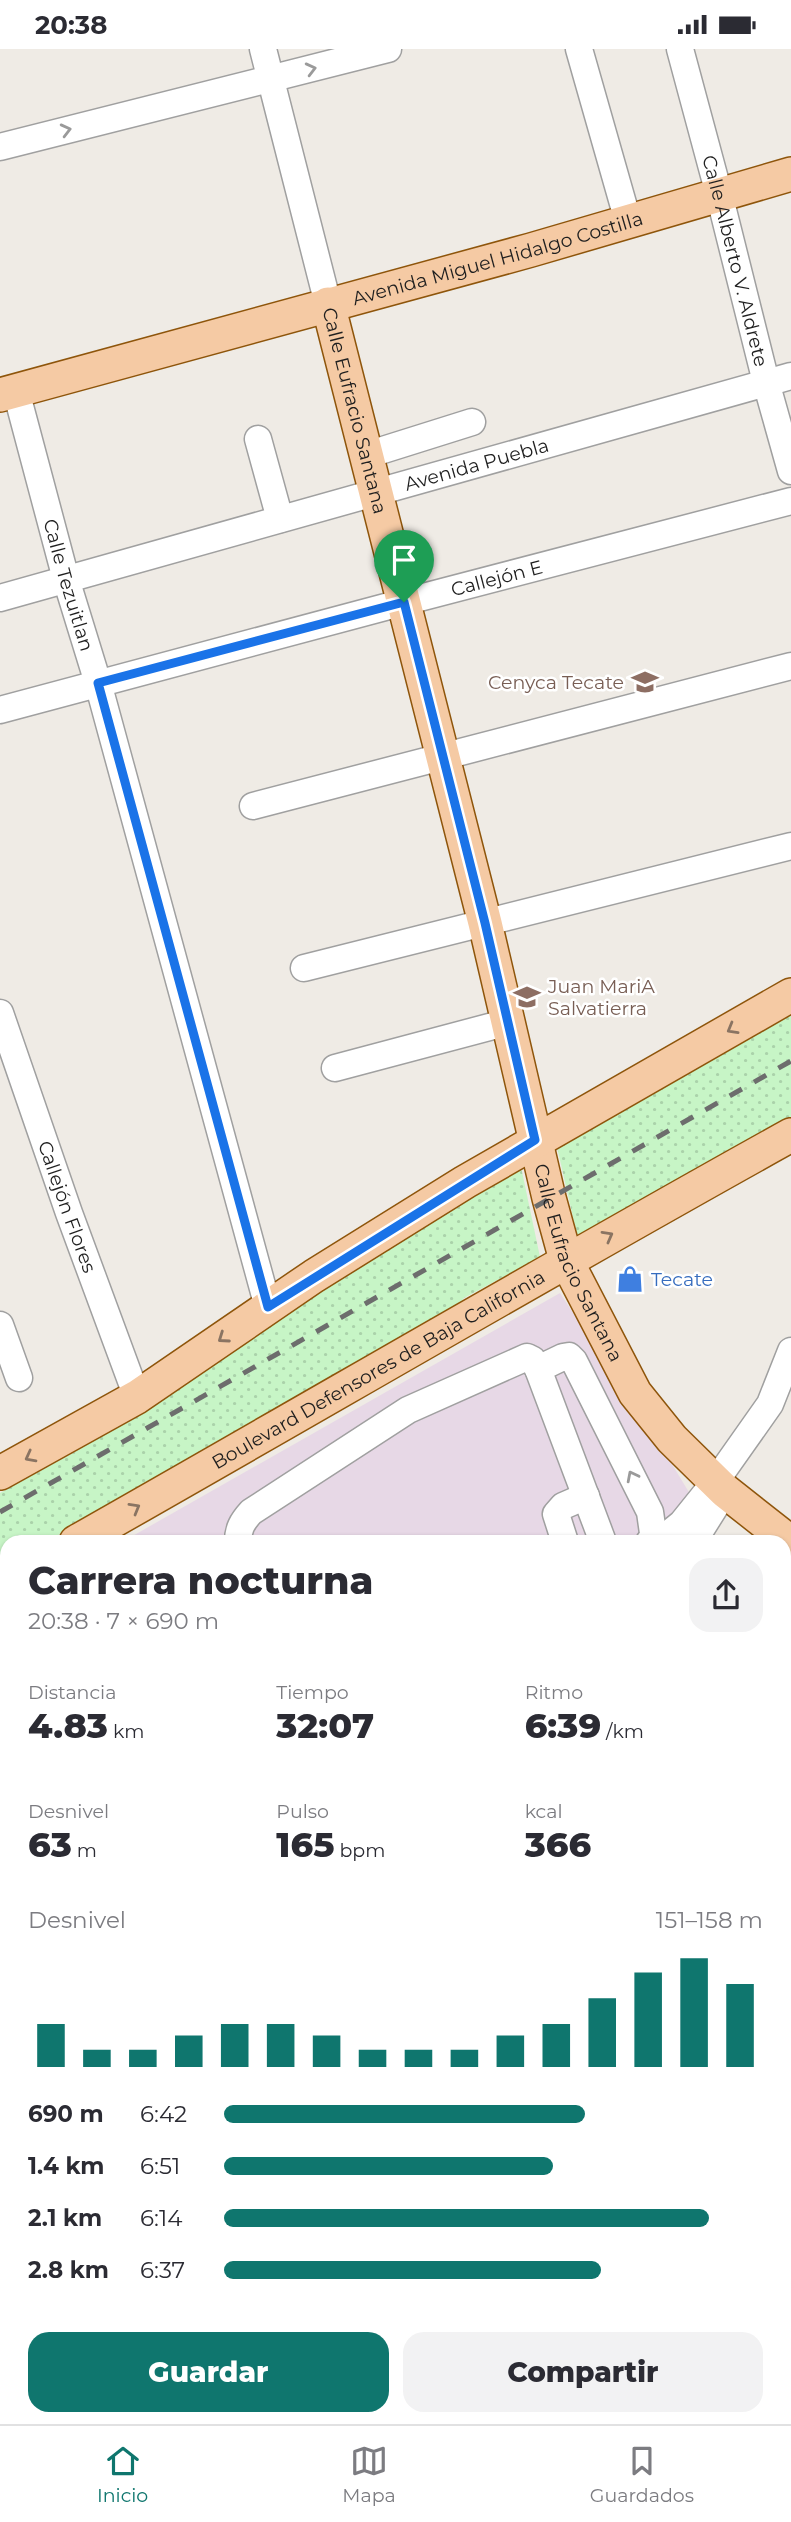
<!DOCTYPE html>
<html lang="es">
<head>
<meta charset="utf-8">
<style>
  :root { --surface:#fff; --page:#f2f2f3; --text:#2b2b33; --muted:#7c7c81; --line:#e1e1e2; --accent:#0f766e }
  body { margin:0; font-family:Montserrat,sans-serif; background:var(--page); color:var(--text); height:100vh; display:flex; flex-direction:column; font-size:26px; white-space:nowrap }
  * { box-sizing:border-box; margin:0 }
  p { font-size:23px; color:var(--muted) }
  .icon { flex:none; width:38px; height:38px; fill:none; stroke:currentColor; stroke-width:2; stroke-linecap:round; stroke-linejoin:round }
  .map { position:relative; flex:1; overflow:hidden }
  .details { position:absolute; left:0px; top:1486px; width:791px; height:891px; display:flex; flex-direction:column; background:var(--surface); border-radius:21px 21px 0 0; box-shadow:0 2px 5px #0004 }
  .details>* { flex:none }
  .pin { position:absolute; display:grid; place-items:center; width:60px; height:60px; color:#fff; margin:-72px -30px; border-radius:50% 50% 50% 0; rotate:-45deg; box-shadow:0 0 7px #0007 }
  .pin .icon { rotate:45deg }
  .round { display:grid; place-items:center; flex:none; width:74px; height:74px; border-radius:21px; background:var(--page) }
  .headline { display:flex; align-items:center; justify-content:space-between; height:119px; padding:0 28px }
  h1 { font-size:38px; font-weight:800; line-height:52px }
  .metrics { display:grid; grid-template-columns:repeat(3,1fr); gap:10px; height:119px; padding:7px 28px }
  .metrics div { display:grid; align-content:center }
  .metrics b { font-size:35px; font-weight:800 }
  .metrics small { font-size:19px; font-weight:400 }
  .metrics p { font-size:19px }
  .chart { height:196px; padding:14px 28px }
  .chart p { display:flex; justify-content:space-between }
  .chart svg { width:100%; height:126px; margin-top:7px; stroke:var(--accent); stroke-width:6 }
  .primary-button { display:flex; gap:14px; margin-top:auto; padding:14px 28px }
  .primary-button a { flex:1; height:80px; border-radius:21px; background:var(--accent); color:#fff; font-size:28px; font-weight:800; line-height:80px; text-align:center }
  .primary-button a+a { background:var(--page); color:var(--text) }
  ul { padding:0 28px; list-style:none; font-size:23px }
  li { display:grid; grid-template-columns:112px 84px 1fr; align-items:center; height:52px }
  li i { height:18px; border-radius:9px; background:var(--accent) }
  .status { display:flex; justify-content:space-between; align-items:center; height:49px; padding:0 35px; background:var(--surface); direction:ltr }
  .status svg { height:19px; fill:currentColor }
  .tab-bar { display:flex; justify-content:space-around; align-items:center; height:98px; border-top:2px solid var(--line); background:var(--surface); font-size:19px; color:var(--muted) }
  .tab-bar a { display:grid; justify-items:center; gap:4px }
  .tab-bar .active { color:var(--accent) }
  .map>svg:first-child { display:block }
  .commercial { fill:#eed6d7 }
  .industrial { fill:#e7d8e6 }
  .park { fill:url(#park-dots) }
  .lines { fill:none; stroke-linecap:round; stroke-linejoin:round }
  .river { stroke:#a9d3d9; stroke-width:32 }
  .minor-casing { stroke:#a0a0a0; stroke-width:29 }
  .major-casing { stroke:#8e550b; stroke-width:36 }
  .minor { stroke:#fff; stroke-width:26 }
  .major { stroke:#f5caa4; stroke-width:33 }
  .rail { stroke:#6d6d6d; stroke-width:5; stroke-dasharray:14 14; stroke-linecap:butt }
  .oneway { stroke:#9a9a9a }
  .oneway2 { stroke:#8a7462 }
  .route-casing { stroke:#fff; stroke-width:14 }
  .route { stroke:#1a73e8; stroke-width:9 }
  .labels { text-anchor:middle; stroke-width:5; stroke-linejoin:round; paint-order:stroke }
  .street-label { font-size:19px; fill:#1f1f1f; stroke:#fff }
  .education-label { font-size:19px; fill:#785e54; stroke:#fff; text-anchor:end }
  .shop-label { font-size:19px; fill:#366cbe; stroke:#fff; text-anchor:start }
</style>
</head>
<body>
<div class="status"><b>20:38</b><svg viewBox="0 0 49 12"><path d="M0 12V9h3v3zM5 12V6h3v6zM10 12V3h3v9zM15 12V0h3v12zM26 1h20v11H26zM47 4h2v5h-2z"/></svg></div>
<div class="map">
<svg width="791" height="2375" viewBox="0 0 791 2375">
  <defs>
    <pattern id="park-dots" width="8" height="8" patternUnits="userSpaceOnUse" patternTransform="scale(1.75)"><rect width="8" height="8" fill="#c7f5c6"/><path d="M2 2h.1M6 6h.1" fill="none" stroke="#aad2aa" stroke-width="1.8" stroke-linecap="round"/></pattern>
  </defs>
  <rect width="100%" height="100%" fill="#efebe5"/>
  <g class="commercial">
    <polygon points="784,1919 791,1922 791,2130 784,2134"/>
    <polygon points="309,2370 455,2370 445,2375 312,2375"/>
  </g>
  <g class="industrial">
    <polygon points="560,1244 661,1397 719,1493 122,1493"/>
    <polygon points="7,1558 7,2088 0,2066 0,1562"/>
  </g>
  <g class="park">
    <polygon points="791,962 791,1072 578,1190 557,1098"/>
    <polygon points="520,1113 540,1208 464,1249 452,1263 46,1493 7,1493 7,1515 0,1519 0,1444 73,1404"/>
    <polygon points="791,2292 791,2375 628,2375 639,2370 784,2370 784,2296"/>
  </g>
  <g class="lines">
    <g class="river">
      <polyline points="784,1533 791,1523"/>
      <polyline points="0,2216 7,2213"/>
    </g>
    <defs>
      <g id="minor">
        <polyline points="263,0 328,255"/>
        <polyline points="579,0 628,172"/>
        <path id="s1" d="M680,0L719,145L766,333L791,422"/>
        <polyline points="0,98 388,0"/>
        <path id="s2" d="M16,342L66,530L98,634L268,1258"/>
        <polyline points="258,390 280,470"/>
        <polyline points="367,406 472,373"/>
        <path id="s3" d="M0,549L791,327"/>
        <path id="s4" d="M0,661L404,553L791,452"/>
        <polyline points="253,757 791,617"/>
        <polyline points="304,919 791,797"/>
        <path id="s5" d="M0,964L69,1164L137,1348"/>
        <polyline points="335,1019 508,973"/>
        <polyline points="0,1276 19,1329"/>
        <polyline points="538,1320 563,1308 569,1307 574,1312 650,1463 654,1491"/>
        <path d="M238,1493C238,1480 242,1473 251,1463L408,1361L527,1308L533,1311L538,1320L603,1493"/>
        <polyline points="565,1493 556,1465 563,1457 586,1447"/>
        <polyline points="649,1493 671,1483 682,1474 715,1433 770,1355 791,1302"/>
        <polyline points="693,1493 720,1450"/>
        <polyline points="0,1629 7,1622"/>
        <polyline points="784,2163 791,2175"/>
        <polyline points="784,2251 791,2247"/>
        <polyline points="784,2283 791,2280"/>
        <polyline points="117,2370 119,2375"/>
        <polyline points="294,2370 297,2375"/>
        <polyline points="575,2370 578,2375"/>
        <polyline points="461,2375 480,2370"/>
        <polyline points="536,2375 549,2370"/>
        <polyline points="606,2375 616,2370"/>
      </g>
      <g id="major">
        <path id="s6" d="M328,255L485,874L549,1149L566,1211L635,1344L672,1390L725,1442L791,1494"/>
        <path id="s7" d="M0,346L531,201L791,125"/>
        <polyline points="0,1424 137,1348 314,1227 465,1133 791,946"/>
        <path id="s8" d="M76,1493C314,1358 551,1219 791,1086"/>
        <polyline points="0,1535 7,1531"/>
      </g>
    </defs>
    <use href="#minor" class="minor-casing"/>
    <use href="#major" class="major-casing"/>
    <use href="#minor" class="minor"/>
    <use href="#major" class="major"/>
    <polyline class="rail" points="0,1463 791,1012"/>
  </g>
  <defs><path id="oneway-chevron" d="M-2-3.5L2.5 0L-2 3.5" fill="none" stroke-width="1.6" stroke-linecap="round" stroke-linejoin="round" transform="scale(1.75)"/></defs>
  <g class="oneway">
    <use href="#oneway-chevron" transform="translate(311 20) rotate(-14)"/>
    <use href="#oneway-chevron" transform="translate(66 81) rotate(-14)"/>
    <use href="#oneway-chevron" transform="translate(632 1427) rotate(-117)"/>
  </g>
  <g class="oneway2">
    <use href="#oneway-chevron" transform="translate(732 980) rotate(150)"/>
    <use href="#oneway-chevron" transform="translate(608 1187) rotate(-29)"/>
    <use href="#oneway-chevron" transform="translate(223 1289) rotate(145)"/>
    <use href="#oneway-chevron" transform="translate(30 1408) rotate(152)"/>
    <use href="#oneway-chevron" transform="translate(135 1459) rotate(-30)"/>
  </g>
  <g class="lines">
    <defs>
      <polygon id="route" points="404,553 485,874 535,1091 268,1258 98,634"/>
    </defs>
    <use href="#route" class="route-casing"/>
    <use href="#route" class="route"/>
  </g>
  <defs>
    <symbol id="university-bare" viewBox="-9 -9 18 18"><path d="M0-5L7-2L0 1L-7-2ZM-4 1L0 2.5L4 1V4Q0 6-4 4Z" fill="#8d6e63" stroke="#fff" stroke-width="2.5" paint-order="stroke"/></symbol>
    <symbol id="school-bare" viewBox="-9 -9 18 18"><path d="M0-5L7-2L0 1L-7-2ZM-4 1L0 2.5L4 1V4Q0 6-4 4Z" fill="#8d6e63" stroke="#fff" stroke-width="2.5" paint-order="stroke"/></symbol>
    <symbol id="shop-bare" viewBox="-9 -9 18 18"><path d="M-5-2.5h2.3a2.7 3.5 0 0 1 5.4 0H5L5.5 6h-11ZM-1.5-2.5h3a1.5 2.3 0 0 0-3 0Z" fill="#3f7fe0" stroke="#fff" stroke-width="2.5" paint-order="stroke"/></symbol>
  </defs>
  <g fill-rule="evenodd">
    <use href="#university-bare" x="626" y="614" width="38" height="38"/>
    <use href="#school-bare" x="508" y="929" width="38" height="38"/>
    <use href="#shop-bare" x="611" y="1211" width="38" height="38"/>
  </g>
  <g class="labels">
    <g class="street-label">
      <text dy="7" stroke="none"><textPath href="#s7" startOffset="516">Avenida Miguel Hidalgo Costilla</textPath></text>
      <text dy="7" stroke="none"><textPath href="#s1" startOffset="219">Calle Alberto V. Aldrete</textPath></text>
      <text dy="7" stroke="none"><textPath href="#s6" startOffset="110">Calle Eufracio Santana</textPath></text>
      <text dy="7" stroke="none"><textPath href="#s3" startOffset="495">Avenida Puebla</textPath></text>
      <text dy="7" stroke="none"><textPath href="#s4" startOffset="514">Callejón E</textPath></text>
      <text dy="7" stroke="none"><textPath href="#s2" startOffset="201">Calle Tezuitlan</textPath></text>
      <text dy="7" stroke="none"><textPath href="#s5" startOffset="205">Callejón Flores</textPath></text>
      <text dy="7" stroke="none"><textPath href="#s6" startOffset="992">Calle Eufracio Santana</textPath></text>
      <text dy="7" stroke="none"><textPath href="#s8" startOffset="348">Boulevard Defensores de Baja California</textPath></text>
    </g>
    <g class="education-label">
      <text x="624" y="640">Cenyca Tecate</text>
      <text x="548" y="944" text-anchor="start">Juan MariA<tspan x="548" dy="22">Salvatierra</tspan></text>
    </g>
    <g class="shop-label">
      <text x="651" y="1237">Tecate</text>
    </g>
  </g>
</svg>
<div class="pin" style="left:404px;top:553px;background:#1e9e55"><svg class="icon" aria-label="arrive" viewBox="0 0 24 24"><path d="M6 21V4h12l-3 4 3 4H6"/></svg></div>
<section class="details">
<div class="headline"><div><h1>Carrera nocturna</h1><p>20:38 · 7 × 690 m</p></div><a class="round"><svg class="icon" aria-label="share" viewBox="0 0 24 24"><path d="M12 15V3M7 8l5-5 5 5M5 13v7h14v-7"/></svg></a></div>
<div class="metrics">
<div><p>Distancia</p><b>4.83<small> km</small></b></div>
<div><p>Tiempo</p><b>32:07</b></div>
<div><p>Ritmo</p><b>6:39<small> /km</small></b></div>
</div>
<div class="metrics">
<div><p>Desnivel</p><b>63<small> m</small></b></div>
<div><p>Pulso</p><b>165<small> bpm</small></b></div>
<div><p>kcal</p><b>366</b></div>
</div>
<div class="chart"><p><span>Desnivel</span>151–158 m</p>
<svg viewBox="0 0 160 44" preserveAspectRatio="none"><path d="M5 44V29M15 44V38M25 44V38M35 44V33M45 44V29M55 44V29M65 44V33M75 44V38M85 44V38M95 44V38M105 44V33M115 44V29M125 44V20M135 44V11M145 44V6M155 44V15"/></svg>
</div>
<ul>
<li><b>690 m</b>6:42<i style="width:67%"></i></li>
<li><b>1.4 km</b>6:51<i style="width:61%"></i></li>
<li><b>2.1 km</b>6:14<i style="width:90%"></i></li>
<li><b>2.8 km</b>6:37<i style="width:70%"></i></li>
</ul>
<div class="primary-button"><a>Guardar</a><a>Compartir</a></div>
</section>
</div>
<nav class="tab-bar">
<a class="active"><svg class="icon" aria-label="home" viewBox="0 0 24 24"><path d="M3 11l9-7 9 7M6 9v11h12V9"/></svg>Inicio</a>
<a><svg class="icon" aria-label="map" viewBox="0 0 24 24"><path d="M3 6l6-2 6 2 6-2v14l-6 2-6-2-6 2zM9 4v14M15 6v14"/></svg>Mapa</a>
<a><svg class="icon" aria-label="saved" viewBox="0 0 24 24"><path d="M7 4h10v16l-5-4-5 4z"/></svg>Guardados</a>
</nav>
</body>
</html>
